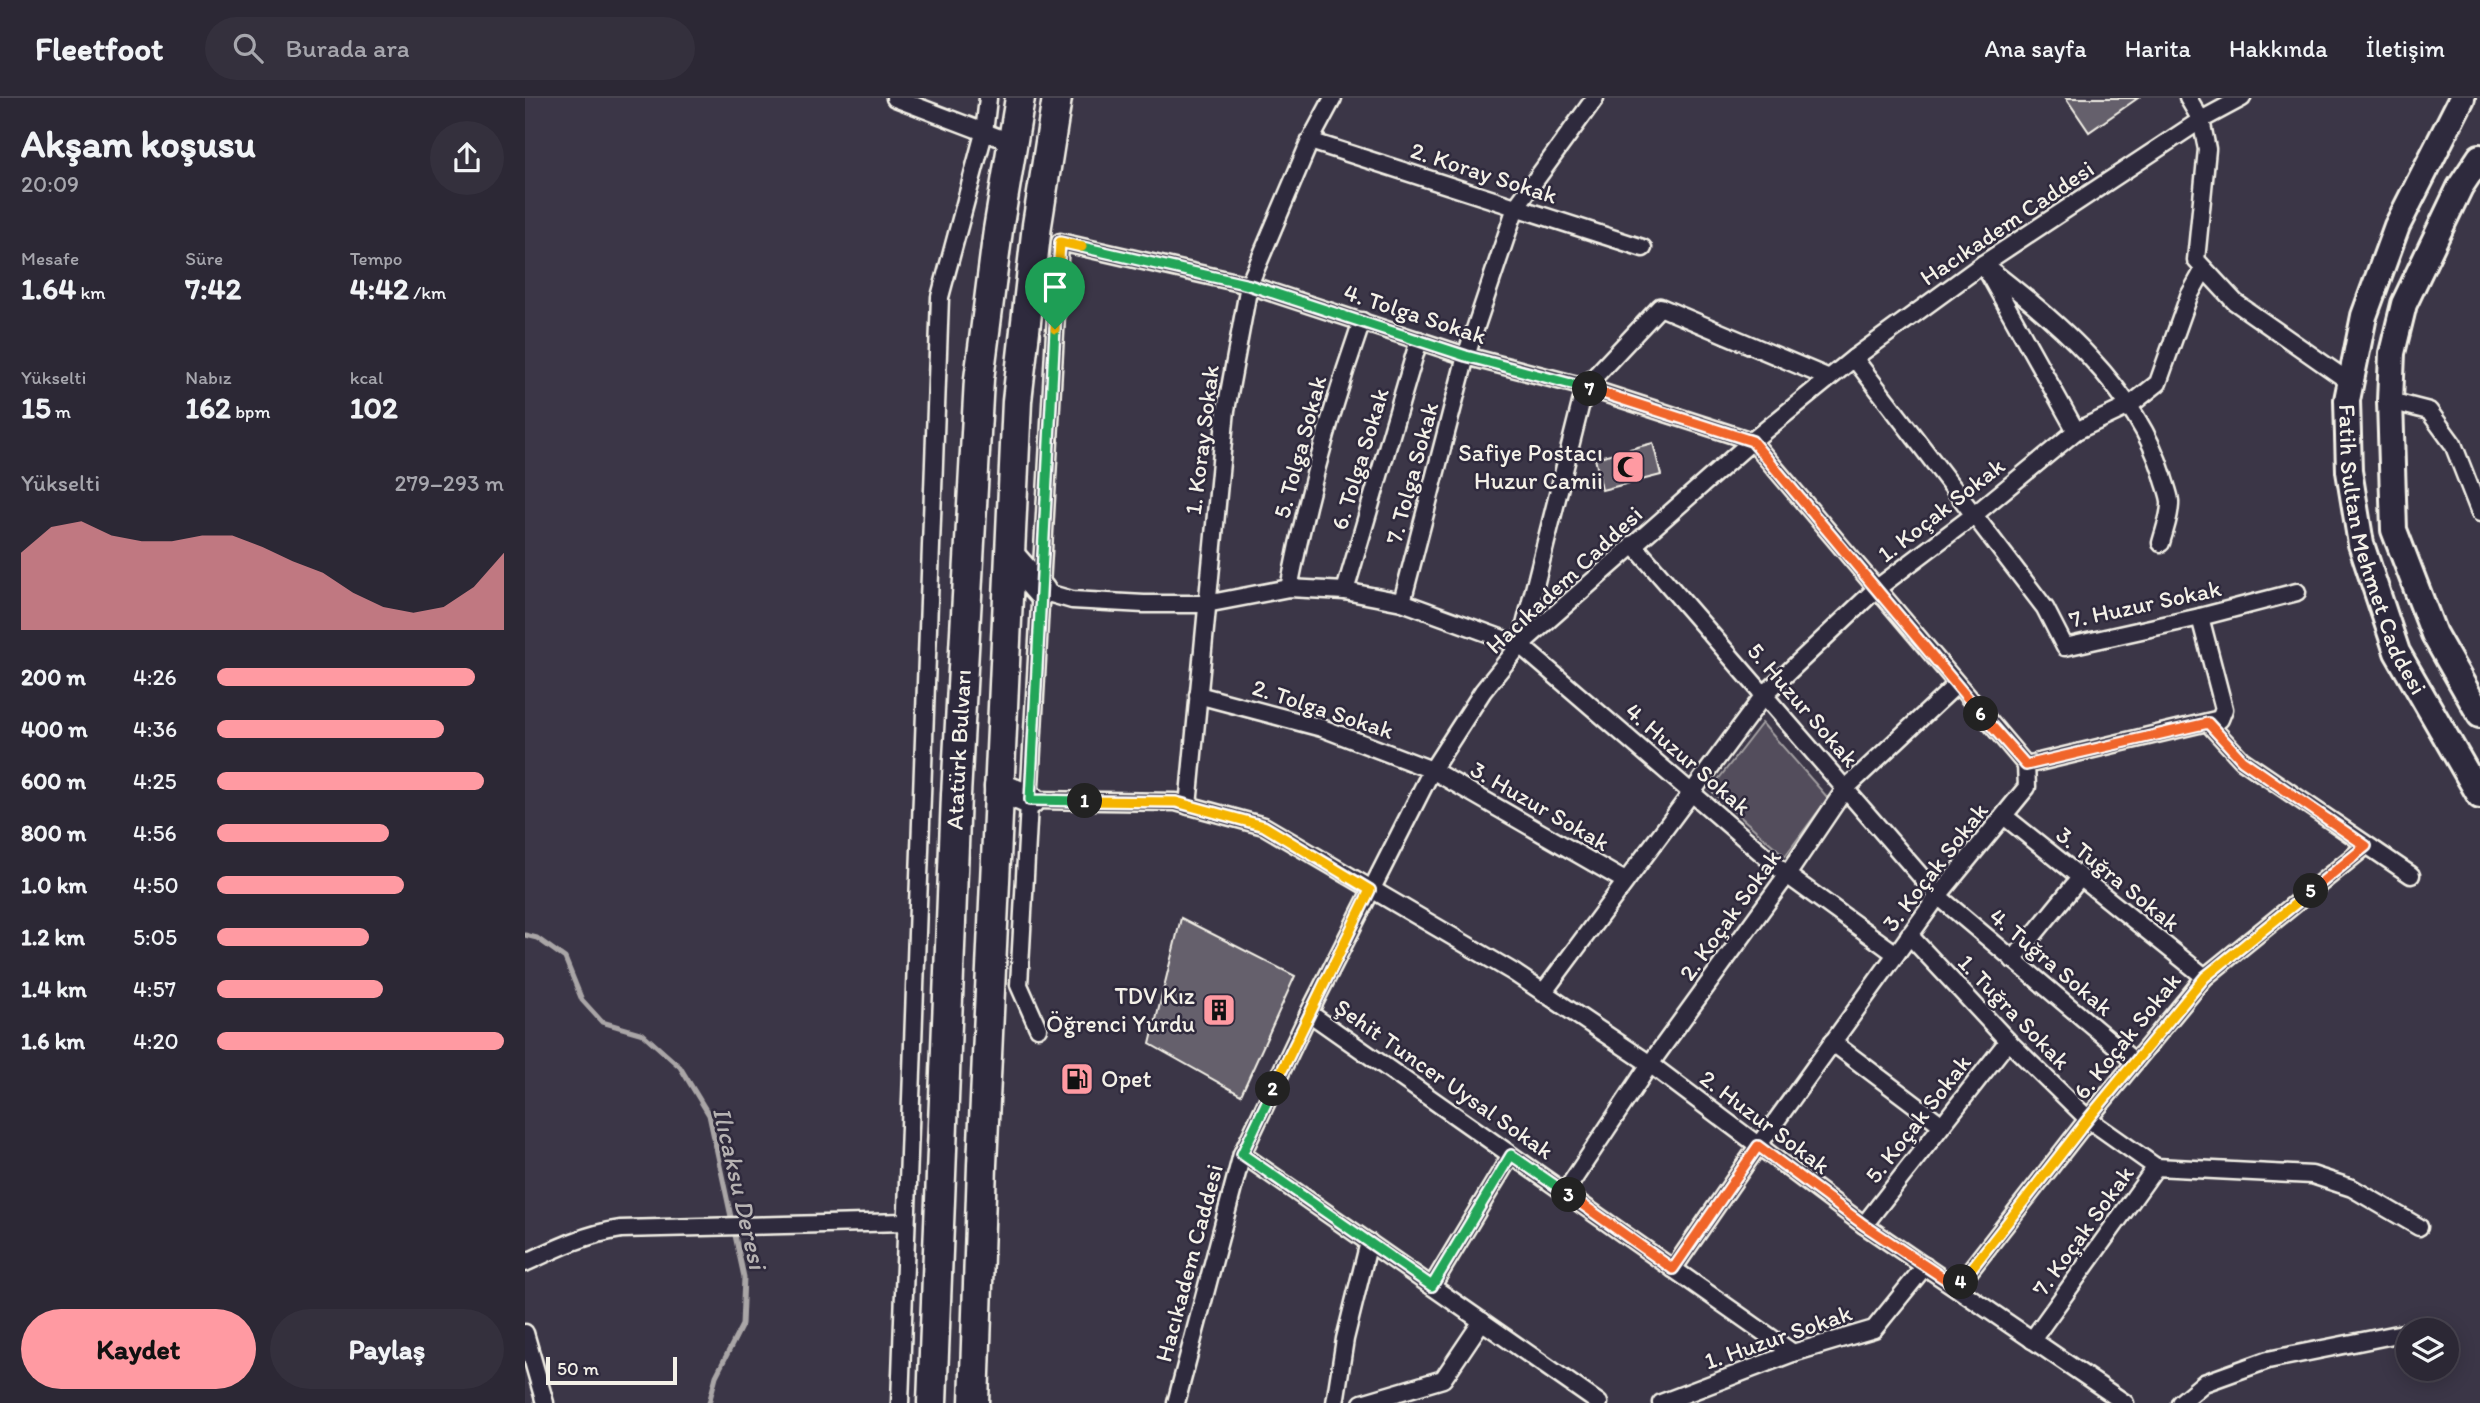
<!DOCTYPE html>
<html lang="tr">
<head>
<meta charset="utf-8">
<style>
  :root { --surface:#2c2835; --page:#34303d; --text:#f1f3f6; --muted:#a6a6ad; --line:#484450; --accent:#ff9aa2 }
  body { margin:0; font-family:Itim,sans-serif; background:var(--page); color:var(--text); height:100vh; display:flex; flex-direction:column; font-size:26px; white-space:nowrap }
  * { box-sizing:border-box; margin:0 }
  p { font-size:23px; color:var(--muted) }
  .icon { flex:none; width:38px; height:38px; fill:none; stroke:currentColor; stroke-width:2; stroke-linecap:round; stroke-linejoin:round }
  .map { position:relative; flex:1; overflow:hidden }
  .drawer { display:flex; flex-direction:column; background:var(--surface); width:525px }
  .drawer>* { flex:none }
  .controls { position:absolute; left:1871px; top:1220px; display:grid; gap:14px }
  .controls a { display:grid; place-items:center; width:63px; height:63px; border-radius:50%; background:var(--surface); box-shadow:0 4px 18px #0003,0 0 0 2px var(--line); font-size:35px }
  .scale { position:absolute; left:21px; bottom:18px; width:131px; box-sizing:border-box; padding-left:7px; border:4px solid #f4f1e8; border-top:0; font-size:19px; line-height:24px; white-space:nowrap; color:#f4f1e8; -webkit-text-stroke:5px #2f2a3d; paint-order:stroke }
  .pin { position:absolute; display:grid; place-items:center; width:60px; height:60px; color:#fff; margin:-72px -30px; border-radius:50% 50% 50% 0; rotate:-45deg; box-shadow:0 0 7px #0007 }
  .pin .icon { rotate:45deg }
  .km { position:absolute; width:35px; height:35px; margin:-18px; border-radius:50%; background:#222; color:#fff; font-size:19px; line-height:35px; text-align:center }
  .round { display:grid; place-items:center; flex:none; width:74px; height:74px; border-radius:37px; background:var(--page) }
  .headline { display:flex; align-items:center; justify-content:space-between; height:119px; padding:0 21px }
  h1 { font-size:38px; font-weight:800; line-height:52px }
  .figures { display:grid; grid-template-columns:repeat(3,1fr); gap:10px; height:119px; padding:7px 21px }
  .figures div { display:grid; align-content:center }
  .figures b { font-size:30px; font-weight:800 }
  .figures small { font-size:19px; font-weight:400 }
  .figures p { font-size:19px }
  .chart { height:196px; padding:14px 21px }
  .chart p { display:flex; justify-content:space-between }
  .chart svg { width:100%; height:126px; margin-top:7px; fill:var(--accent); opacity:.7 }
  .button { display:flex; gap:14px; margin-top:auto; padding:14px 21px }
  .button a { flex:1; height:80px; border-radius:42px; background:var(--accent); color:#111; font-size:28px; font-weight:800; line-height:80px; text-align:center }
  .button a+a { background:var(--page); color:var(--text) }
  ul { padding:0 21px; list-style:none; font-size:23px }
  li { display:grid; grid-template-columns:112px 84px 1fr; align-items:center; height:52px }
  li i { height:18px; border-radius:9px; background:var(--accent) }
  header { display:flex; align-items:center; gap:42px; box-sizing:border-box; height:98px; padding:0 35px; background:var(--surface); border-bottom:2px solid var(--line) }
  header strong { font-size:33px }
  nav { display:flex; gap:38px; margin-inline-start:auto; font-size:24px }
  .search { width:490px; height:63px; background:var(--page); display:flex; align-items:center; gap:18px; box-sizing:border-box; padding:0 24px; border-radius:38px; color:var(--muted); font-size:26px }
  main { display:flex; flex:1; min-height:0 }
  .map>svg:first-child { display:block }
  .green { fill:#534e5c; stroke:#a4a0a2; stroke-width:2 }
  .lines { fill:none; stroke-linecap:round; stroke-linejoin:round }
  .stream { stroke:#aaa6a7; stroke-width:5 }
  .building { fill:#65616c; stroke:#f4f1e8; stroke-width:2 }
  .street-casing { stroke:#f4f1e8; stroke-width:21 }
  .primary-casing { stroke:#f4f1e8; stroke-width:30 }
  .highway-casing { stroke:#f4f1e8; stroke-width:33 }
  .street { stroke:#2f2a3d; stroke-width:16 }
  .primary { stroke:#2f2a3d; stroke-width:24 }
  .highway { stroke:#2f2a3d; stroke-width:28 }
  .split-1-casing { stroke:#fff; stroke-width:14 }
  .split-2-casing { stroke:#fff; stroke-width:14 }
  .split-3-casing { stroke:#fff; stroke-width:14 }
  .split-4-casing { stroke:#fff; stroke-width:14 }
  .split-5-casing { stroke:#fff; stroke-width:14 }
  .split-6-casing { stroke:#fff; stroke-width:14 }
  .split-7-casing { stroke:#fff; stroke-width:14 }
  .split-8-casing { stroke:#fff; stroke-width:14 }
  .split-9-casing { stroke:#fff; stroke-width:14 }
  .split-1 { stroke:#22a559; stroke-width:9 }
  .split-2 { stroke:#f5b400; stroke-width:9 }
  .split-3 { stroke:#22a559; stroke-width:9 }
  .split-4 { stroke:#f0652b; stroke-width:9 }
  .split-5 { stroke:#f5b400; stroke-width:9 }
  .split-6 { stroke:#f0652b; stroke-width:9 }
  .split-7 { stroke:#f0652b; stroke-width:9 }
  .split-8 { stroke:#22a559; stroke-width:9 }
  .split-9 { stroke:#f5b400; stroke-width:9 }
  .labels { text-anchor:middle; stroke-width:5; stroke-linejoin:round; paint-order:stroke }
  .street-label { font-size:24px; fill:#f4f1e8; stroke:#2f2a3d }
  .poi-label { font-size:24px; fill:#f4f1e8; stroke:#2f2a3d; text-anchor:end }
  .water-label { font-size:26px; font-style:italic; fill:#b6b2b2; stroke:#2f2a3d }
</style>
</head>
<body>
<header>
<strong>Fleetfoot</strong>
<div class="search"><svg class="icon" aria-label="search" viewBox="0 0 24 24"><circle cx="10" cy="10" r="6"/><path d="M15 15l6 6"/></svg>Burada ara</div>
<nav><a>Ana sayfa</a><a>Harita</a><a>Hakkında</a><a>İletişim</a></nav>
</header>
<main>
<section class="drawer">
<div class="headline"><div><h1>Akşam koşusu</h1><p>20:09</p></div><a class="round"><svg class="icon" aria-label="share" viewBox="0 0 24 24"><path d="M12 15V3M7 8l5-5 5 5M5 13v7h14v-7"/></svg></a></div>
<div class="figures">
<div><p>Mesafe</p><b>1.64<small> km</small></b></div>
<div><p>Süre</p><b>7:42</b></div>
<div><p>Tempo</p><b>4:42<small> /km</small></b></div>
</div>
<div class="figures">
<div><p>Yükselti</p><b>15<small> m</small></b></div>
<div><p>Nabız</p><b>162<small> bpm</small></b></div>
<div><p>kcal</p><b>102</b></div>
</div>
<div class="chart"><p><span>Yükselti</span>279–293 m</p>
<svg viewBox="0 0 160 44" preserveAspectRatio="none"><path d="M0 44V17L10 8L20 6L30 11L40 13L50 13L60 11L70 11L80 15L90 20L100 24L110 31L120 36L130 38L140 36L150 29L160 17V44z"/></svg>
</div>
<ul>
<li><b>200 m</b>4:26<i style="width:90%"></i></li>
<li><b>400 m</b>4:36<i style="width:79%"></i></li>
<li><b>600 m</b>4:25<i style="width:93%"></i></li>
<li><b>800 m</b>4:56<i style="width:60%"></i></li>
<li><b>1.0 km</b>4:50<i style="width:65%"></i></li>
<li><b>1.2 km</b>5:05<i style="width:53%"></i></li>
<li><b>1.4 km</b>4:57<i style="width:58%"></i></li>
<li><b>1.6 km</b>4:20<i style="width:100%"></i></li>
</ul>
<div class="button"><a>Kaydet</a><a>Paylaş</a></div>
</section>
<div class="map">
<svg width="1955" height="1305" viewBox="0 0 1955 1305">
  <rect width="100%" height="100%" fill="#3b3647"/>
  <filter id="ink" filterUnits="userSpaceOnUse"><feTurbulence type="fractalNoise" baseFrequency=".0143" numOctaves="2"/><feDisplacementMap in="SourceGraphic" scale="14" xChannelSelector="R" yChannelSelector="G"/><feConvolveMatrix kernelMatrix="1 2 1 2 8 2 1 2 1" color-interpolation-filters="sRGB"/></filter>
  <g filter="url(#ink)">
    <polygon class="green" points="1237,625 1303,700 1260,758 1185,692"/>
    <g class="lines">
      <polyline class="stream" points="0,837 12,840 40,860 57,902 77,924 118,936 155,969 184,1017 219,1179 217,1227 191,1278 184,1305"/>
    </g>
    <g class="building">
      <polygon points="1541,0 1613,0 1564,34"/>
      <polygon points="1128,345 1136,377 1077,392 1070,360"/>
      <polygon points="656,820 770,878 716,997 625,946"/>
    </g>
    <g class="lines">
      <defs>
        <g id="street">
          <polyline points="370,0 488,45"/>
          <polyline points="1663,0 1676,22 1682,51 1671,162 1710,204 1826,285"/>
          <polyline points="785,43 1118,150"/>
          <path d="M1458,166C1529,220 1611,289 1638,378C1640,386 1644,395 1645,403C1646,416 1639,433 1636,445"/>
          <polyline points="1461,171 1551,333"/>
          <polyline points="1329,260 1520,510 1540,549 1675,519 1772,494"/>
          <polyline points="1865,303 1904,313 1928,346 1955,415"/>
          <polyline points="1108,446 1413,798 1610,964"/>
          <path d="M764,490C782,398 806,311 837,223"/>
          <polyline points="516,493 547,502 619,506 681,506 764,490 820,493 877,504 995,547 1262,777 1371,856"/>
          <polyline points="820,493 894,242"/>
          <polyline points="877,504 941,258 991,109 1070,0"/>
          <polyline points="995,547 1060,289 1135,209 1304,280"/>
          <polyline points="673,597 797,630 907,672 1100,783"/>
          <polyline points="1683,625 1717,662 1886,777"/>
          <polyline points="505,702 651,704 739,728 988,874 1125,966 1339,1127 1600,1305"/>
          <polyline points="663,708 701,312 724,187 785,43 808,0"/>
          <polyline points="1479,718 1680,879"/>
          <polyline points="1384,837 1483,943 1563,1021 1631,1069"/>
          <polyline points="1488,862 1555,780"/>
          <polyline points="1018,895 1239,597 1351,491 1449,417 1551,333 1604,308 1633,285 1664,198 1679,171"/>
          <polyline points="784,915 1268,1255"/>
          <polyline points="513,930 494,887 535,144 724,187 941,258 1060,289 1227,343 1501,667"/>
          <polyline points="1307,944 1417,1027"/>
          <polyline points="717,1056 1074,1305"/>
          <polyline points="1040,1094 1125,966 1262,777 1320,691 1431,587"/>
          <polyline points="1339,1127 1483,943"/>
          <path d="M0,1165C32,1150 61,1136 96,1131L381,1124"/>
          <polyline points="1148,1171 1233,1048 1413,798 1502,689 1501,667 1695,621 1699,611 1675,519"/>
          <polyline points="907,1188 986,1057"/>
          <polyline points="1432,1189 1563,1021 1680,879 1841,748"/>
          <polyline points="0,1235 20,1305"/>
          <polyline points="1507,1242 1631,1069 1787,1077 1827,1090 1894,1129"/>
          <polyline points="375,1305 415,199 459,35 463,0"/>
          <polyline points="651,1305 717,1056 784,915 907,672 958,593 995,547 1227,343 1329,260 1458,166 1676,22 1717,0"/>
          <polyline points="810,1305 820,1241 844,1144"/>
          <polyline points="837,1305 918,1281 957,1223"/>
          <polyline points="1136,1305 1268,1255 1349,1231 1400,1168"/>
          <polyline points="1655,1305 1679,1285 1743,1262 1883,1234"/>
        </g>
        <g id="primary">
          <path id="s1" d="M1937,0L1872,128L1839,218L1822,302L1824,373L1836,446L1872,554L1955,698"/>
          <polyline points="1955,59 1935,89 1879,206 1867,255 1865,303 1869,432 1909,536 1955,617"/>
        </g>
        <g id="highway">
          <polyline points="486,459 516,493"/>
          <polyline points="474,689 505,702"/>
          <path id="s2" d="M407,1305L431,697L454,281L473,132L495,0"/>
          <polyline points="449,1305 457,1067 492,303 512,127 532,0"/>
        </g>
      </defs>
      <use href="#street" class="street-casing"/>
      <use href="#primary" class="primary-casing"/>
      <use href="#highway" class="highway-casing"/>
      <use href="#street" class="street"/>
      <use href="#primary" class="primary"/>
      <use href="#highway" class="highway"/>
    </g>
  </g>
  <g class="lines" filter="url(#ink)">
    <defs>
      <polyline id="split-1" points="530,231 505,702 560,703"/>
      <polyline id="split-2" points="560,703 651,704 739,728 845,792 748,991"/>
      <polyline id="split-3" points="748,991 717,1056 907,1188 986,1057 1044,1097"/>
      <polyline id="split-4" points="1044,1097 1148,1171 1233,1048 1339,1127 1432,1189 1436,1184"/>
      <polyline id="split-5" points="1436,1184 1563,1021 1680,879 1786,793"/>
      <polyline id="split-6" points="1456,616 1501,667 1683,625 1717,662 1841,748 1786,793"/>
      <polyline id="split-7" points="1065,291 1227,343 1456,616"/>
      <polyline id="split-8" points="557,149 724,187 941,258 1065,291"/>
      <polyline id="split-9" points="530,231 535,144 557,149"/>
    </defs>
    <use href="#split-1" class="split-1-casing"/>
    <use href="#split-2" class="split-2-casing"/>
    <use href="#split-3" class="split-3-casing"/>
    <use href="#split-4" class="split-4-casing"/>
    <use href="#split-5" class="split-5-casing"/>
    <use href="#split-6" class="split-6-casing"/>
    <use href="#split-7" class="split-7-casing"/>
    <use href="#split-8" class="split-8-casing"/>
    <use href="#split-9" class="split-9-casing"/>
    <use href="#split-1" class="split-1"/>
    <use href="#split-2" class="split-2"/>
    <use href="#split-3" class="split-3"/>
    <use href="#split-4" class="split-4"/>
    <use href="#split-5" class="split-5"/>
    <use href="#split-6" class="split-6"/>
    <use href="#split-7" class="split-7"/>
    <use href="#split-8" class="split-8"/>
    <use href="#split-9" class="split-9"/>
  </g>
  <defs>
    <symbol id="mosque-square" viewBox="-11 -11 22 22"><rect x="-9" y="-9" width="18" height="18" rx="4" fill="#ff9aa2" stroke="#2f2a3d"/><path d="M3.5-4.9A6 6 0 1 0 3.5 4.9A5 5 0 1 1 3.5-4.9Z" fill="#111"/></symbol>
    <symbol id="building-square" viewBox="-11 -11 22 22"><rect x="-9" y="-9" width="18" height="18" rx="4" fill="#ff9aa2" stroke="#2f2a3d"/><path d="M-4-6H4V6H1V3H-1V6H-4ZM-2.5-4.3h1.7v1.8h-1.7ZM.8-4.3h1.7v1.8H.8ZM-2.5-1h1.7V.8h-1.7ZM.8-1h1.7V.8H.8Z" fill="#111"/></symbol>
    <symbol id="fuel-square" viewBox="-11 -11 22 22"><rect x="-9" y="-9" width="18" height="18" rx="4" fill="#ff9aa2" stroke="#2f2a3d"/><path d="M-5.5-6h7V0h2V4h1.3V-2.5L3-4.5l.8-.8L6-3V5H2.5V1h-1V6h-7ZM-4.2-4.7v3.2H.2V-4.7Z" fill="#111"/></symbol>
  </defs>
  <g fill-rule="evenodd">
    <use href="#mosque-square" x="1084" y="350" width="38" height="38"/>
    <use href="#building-square" x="675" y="893" width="38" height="38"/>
    <use href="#fuel-square" x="533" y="962" width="38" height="38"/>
  </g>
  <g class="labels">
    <g class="street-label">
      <text transform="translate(959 75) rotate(18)" y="8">2. Koray Sokak</text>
      <text transform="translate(1482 125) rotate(-34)" y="8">Hacıkadem Caddesi</text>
      <text transform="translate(890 216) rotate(18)" y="8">4. Tolga Sokak</text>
      <text transform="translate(677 342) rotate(-83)" y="8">1. Koray Sokak</text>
      <text transform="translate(775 349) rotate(-75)" y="8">5. Tolga Sokak</text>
      <text transform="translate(835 361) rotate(-73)" y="8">6. Tolga Sokak</text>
      <text transform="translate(887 375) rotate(-75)" y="8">7. Tolga Sokak</text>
      <text transform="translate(1416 412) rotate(-38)" y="8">1. Koçak Sokak</text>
      <text dy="8" stroke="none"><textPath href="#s1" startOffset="480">Fatih Sultan Mehmet Caddesi</textPath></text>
      <text transform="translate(1039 482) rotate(-43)" y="8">Hacıkadem Caddesi</text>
      <text transform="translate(1620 506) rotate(-12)" y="8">7. Huzur Sokak</text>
      <text transform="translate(1278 607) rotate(49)" y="8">5. Huzur Sokak</text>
      <text transform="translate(798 611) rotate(18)" y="8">2. Tolga Sokak</text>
      <text dy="8" stroke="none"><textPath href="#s2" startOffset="654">Atatürk Bulvarı</textPath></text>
      <text transform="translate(1163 661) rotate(41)" y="8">4. Huzur Sokak</text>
      <text transform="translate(1015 708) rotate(30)" y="8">3. Huzur Sokak</text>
      <text transform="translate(1410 769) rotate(-52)" y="8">3. Koçak Sokak</text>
      <text transform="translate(1593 781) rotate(39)" y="8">3. Tuğra Sokak</text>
      <text transform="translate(1205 817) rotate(-54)" y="8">2. Koçak Sokak</text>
      <text transform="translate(1526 864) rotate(40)" y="8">4. Tuğra Sokak</text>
      <text transform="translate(1489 914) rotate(46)" y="8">1. Tuğra Sokak</text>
      <text transform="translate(1602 938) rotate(-51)" y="8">6. Koçak Sokak</text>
      <text transform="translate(919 981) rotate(35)" y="8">Şehit Tuncer Uysal Sokak</text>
      <text transform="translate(1393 1021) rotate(-52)" y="8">5. Koçak Sokak</text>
      <text transform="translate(1240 1024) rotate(37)" y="8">2. Huzur Sokak</text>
      <text transform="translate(1558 1133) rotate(-54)" y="8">7. Koçak Sokak</text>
      <text transform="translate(664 1165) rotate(-75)" y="8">Hacıkadem Caddesi</text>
      <text transform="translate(1253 1239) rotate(-19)" y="8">1. Huzur Sokak</text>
    </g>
    <g class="poi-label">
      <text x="1078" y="363">Safiye Postacı<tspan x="1078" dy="28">Huzur Camii</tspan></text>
      <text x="670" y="906">TDV Kız<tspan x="670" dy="28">Öğrenci Yurdu</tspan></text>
      <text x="576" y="989" text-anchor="start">Opet</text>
    </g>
    <g class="water-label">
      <text transform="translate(215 1090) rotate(77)" y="9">Ilıcaksu Deresi</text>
    </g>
  </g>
</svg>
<div class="controls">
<a><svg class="icon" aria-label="layers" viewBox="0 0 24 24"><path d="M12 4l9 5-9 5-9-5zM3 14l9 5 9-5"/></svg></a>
</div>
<div class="scale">50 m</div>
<div class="pin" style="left:530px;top:231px;background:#1e9e55"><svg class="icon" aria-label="arrive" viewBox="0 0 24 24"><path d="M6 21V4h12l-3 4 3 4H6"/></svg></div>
<b class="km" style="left:560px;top:703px">1</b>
<b class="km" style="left:748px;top:991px">2</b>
<b class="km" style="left:1044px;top:1097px">3</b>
<b class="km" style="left:1436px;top:1184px">4</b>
<b class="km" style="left:1786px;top:793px">5</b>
<b class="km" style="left:1456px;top:616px">6</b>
<b class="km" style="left:1065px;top:291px">7</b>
</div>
</main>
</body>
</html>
